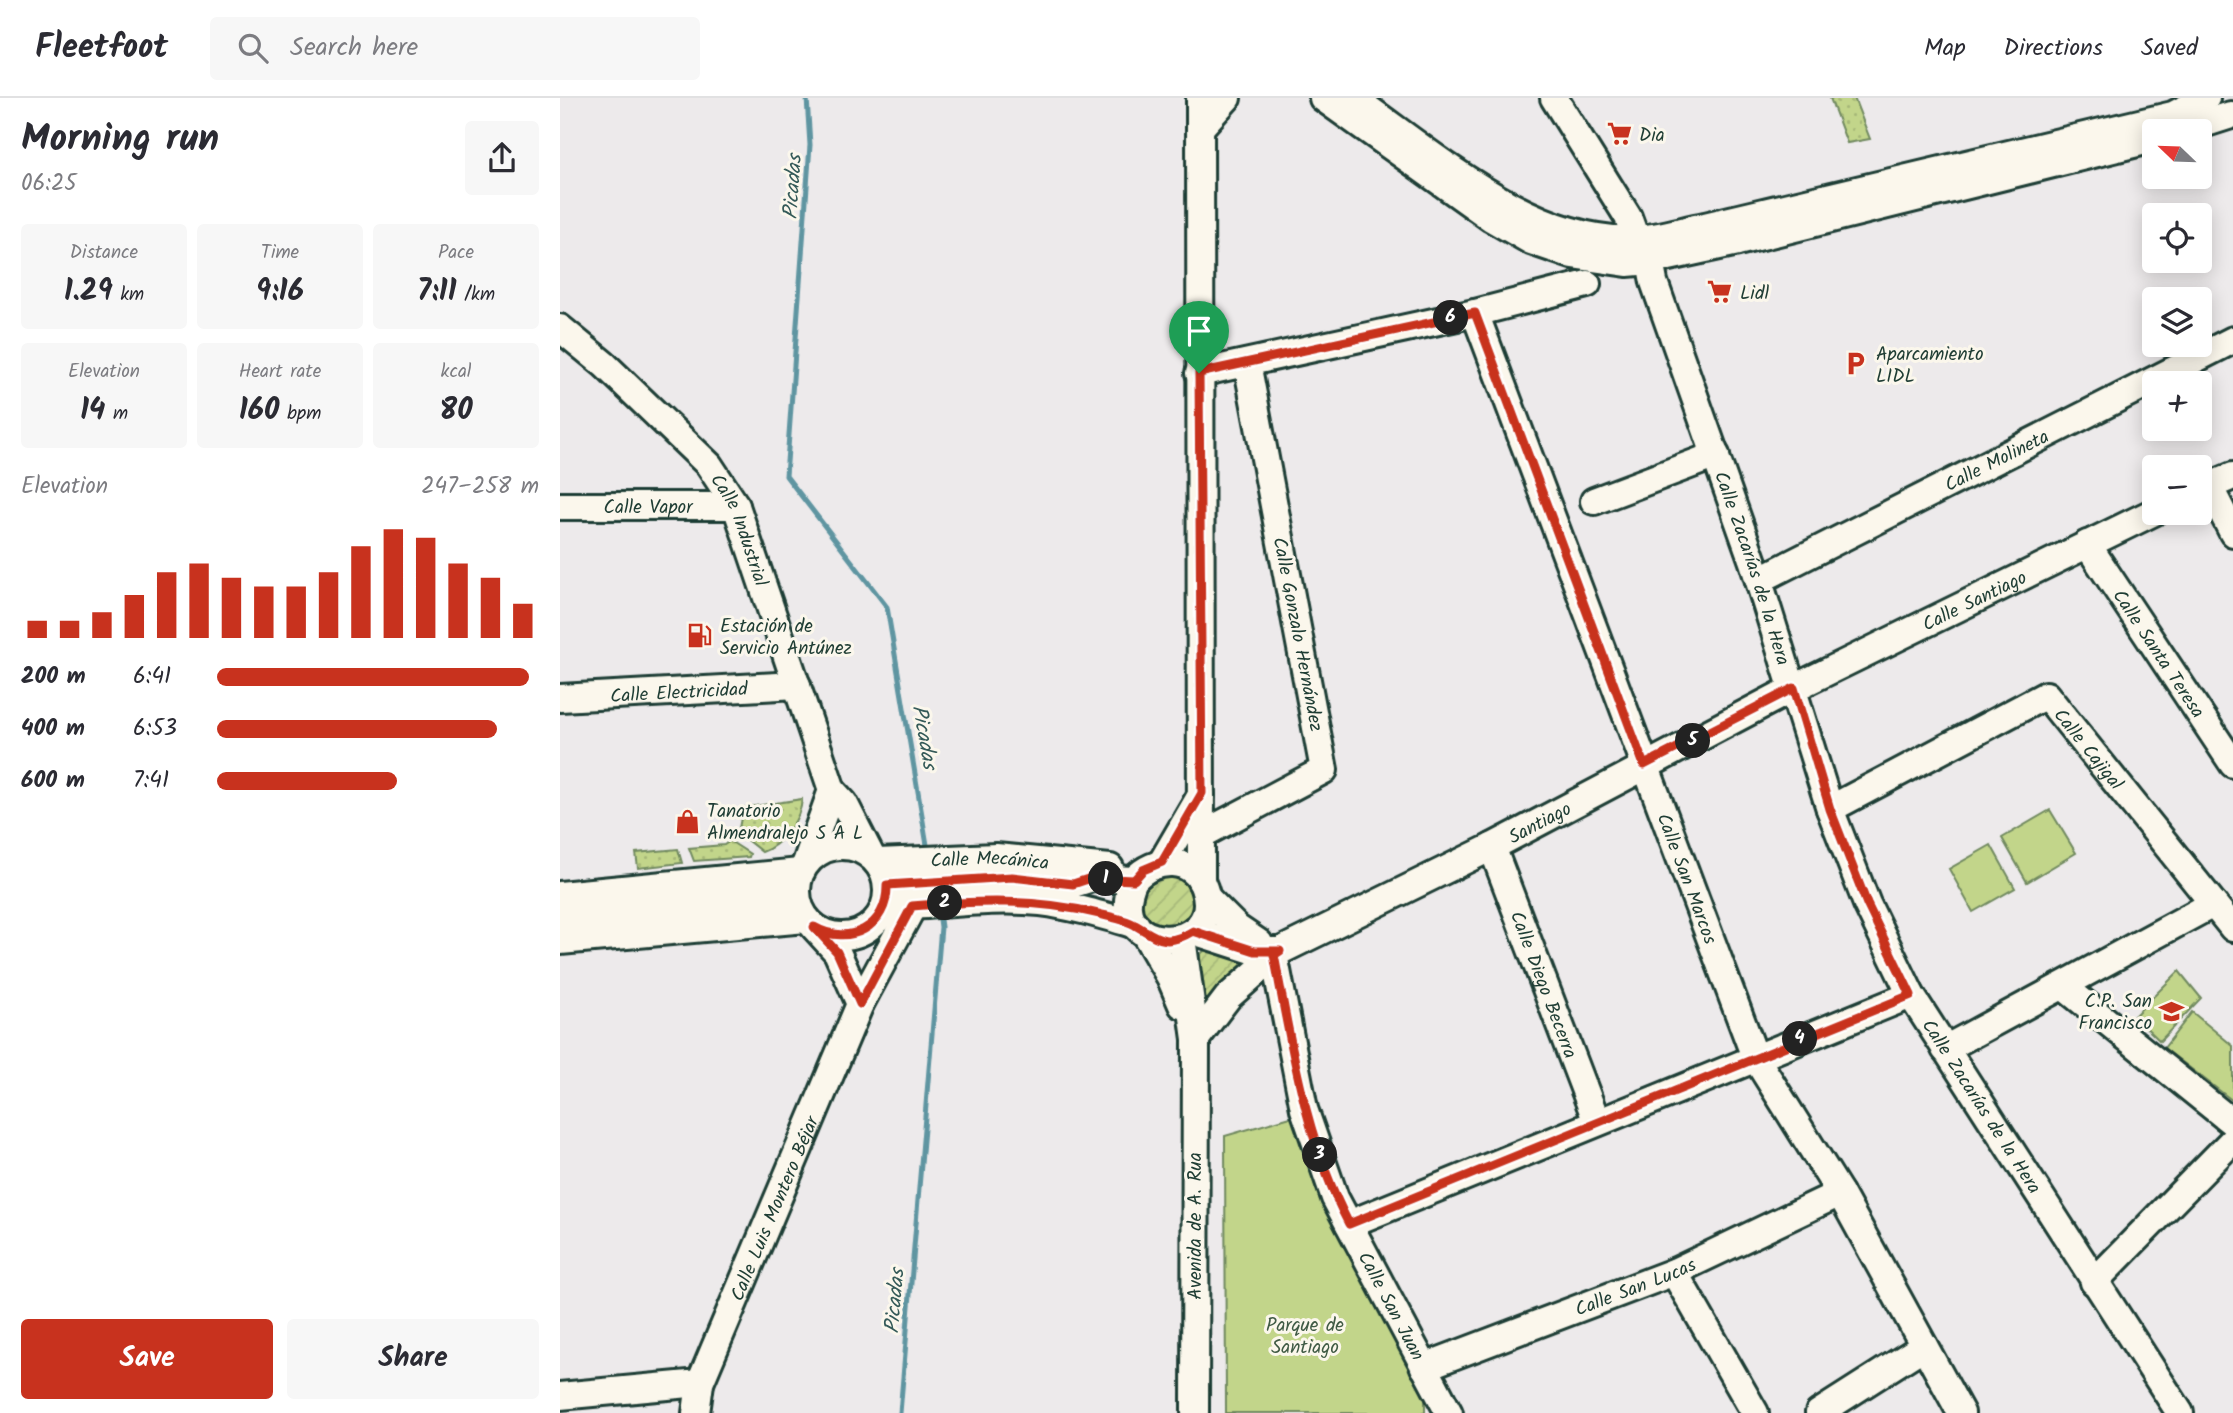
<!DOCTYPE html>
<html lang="en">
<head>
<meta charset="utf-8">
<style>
  :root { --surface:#fff; --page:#f7f7f7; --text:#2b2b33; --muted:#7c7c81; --line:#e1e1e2; --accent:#c8321e }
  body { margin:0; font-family:Kalam,sans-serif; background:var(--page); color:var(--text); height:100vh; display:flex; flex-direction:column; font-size:26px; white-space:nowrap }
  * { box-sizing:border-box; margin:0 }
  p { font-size:23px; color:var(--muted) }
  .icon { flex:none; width:38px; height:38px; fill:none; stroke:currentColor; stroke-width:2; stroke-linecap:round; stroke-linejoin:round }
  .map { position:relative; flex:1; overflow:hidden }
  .details { display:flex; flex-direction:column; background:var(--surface); width:560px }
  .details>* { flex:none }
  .needle { width:46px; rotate:293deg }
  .fabs { position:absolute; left:1582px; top:21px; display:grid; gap:14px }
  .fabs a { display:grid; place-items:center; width:70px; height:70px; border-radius:7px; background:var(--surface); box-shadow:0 4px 18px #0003; font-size:35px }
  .pin { position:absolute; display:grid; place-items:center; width:60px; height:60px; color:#fff; margin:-72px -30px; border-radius:50% 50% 50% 0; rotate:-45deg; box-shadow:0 0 7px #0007 }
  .pin .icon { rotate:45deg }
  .km { position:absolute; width:35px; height:35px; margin:-18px; border-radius:50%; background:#222; color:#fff; font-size:19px; line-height:35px; text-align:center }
  .round { display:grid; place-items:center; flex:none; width:74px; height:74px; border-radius:7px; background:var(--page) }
  .overview { display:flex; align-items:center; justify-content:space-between; height:119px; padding:0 21px }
  h1 { font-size:38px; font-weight:700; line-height:52px }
  .stats { display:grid; grid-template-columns:repeat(3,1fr); gap:10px; height:119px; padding:7px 21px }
  .stats div { display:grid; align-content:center; border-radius:7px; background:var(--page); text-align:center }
  .stats b { font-size:30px; font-weight:700 }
  .stats small { font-size:19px; font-weight:400 }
  .stats p { font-size:19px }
  .chart { height:196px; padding:14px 21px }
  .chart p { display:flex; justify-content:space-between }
  .chart svg { width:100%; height:126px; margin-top:7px; stroke:var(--accent); stroke-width:6 }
  .primary-button { display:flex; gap:14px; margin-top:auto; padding:14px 21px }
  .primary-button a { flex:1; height:80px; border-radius:7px; background:var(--accent); color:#fff; font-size:28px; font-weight:700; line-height:80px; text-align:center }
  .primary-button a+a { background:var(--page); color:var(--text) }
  ul { padding:0 21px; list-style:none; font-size:23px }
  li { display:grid; grid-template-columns:112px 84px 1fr; align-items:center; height:52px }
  li i { height:18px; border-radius:9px; background:var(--accent) }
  header { display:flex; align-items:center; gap:42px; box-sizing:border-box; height:98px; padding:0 35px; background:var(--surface); border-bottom:2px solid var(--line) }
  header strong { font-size:33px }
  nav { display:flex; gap:38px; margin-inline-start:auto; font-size:24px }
  .search { width:490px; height:63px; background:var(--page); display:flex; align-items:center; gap:18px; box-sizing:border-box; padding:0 24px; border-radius:7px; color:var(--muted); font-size:26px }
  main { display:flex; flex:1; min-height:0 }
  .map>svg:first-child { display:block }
  .grass { fill:url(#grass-dots); stroke:#70895f; stroke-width:2 }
  .park { fill:#c2d58a; stroke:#70895f; stroke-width:2 }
  .garden { fill:url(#garden-furrows); stroke:#70895f; stroke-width:2 }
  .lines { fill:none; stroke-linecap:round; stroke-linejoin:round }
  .stream { stroke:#5e95a1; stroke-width:5 }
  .minor-casing { stroke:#1f3d34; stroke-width:32 }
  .minor { stroke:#fbf7ec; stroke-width:26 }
  .route-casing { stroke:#fff; stroke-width:14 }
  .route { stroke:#c8321e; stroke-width:9 }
  .labels { text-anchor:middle; stroke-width:6; stroke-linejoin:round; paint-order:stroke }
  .poi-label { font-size:19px; fill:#1f3d34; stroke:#fbf7ec; text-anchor:start }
  .street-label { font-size:19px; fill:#1f3d34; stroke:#fbf7ec }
  .park-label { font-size:19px; fill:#405b45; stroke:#fbf7ec }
  .water-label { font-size:21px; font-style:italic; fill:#345a58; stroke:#fbf7ec }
</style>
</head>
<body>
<header>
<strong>Fleetfoot</strong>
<div class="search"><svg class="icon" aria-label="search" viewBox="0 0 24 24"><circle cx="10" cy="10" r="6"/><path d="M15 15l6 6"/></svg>Search here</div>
<nav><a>Map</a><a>Directions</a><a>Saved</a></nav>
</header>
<main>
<section class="details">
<div class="overview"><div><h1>Morning run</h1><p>06:25</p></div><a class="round"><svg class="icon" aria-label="share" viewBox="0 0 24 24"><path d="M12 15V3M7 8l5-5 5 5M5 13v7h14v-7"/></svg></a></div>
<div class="stats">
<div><p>Distance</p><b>1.29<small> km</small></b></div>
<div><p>Time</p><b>9:16</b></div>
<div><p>Pace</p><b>7:11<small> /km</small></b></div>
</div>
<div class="stats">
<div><p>Elevation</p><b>14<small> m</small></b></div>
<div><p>Heart rate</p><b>160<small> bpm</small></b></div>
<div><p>kcal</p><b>80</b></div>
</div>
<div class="chart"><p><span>Elevation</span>247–258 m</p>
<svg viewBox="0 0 160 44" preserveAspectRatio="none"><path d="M5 44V38M15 44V38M25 44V35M35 44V29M45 44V21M55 44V18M65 44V23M75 44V26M85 44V26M95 44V21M105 44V12M115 44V6M125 44V9M135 44V18M145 44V23M155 44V32"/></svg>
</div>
<ul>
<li><b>200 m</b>6:41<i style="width:97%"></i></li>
<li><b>400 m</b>6:53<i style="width:87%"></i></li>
<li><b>600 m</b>7:41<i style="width:56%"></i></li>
</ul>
<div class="primary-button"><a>Save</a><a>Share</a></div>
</section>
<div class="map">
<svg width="1673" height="1315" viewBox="0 0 1673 1315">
  <defs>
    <pattern id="grass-dots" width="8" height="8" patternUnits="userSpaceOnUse" patternTransform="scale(1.75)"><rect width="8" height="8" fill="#c2d58a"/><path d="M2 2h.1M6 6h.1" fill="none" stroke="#a6b878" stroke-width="1.8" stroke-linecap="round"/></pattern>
    <pattern id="garden-furrows" width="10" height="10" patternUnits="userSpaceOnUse" patternTransform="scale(1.75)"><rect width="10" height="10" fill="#c2d58a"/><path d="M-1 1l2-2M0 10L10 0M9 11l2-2" fill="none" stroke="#a6b878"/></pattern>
  </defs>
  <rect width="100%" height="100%" fill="#edeaeb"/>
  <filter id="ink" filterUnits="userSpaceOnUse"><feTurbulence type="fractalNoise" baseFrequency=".0143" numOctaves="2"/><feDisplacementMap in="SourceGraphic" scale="14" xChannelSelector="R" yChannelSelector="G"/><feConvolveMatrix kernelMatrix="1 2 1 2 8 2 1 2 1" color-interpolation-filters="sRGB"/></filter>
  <g filter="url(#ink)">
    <g class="grass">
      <polygon points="1270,0 1294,0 1310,41 1287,45"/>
      <path d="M242,701C241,721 222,747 202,754L178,735L183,710Z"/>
      <polygon points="170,743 190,756 189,759 134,763 129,750 164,747"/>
      <polygon points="118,751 122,765 78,770 76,755"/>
    </g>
    <g class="park">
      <polygon points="1490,712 1516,755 1467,784 1442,740"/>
      <polygon points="1431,747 1455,790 1413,814 1389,771"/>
      <polygon points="1619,873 1641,900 1600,943 1574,918"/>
      <polygon points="1632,914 1673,948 1673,1003 1604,950"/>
      <polygon points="734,1018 755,1088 819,1213 854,1269 865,1294 865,1315 666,1315 665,1038"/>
    </g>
    <g class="garden">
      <circle cx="607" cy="804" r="26"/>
      <path d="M646,851L691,862L646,913C642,892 627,865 646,851Z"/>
    </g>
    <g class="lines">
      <g class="stream">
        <polyline points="247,0 250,47 226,378 327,509 368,753"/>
        <polyline points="340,1315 381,829 379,814"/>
      </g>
      <defs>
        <g id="minor">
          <polyline points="640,0 641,783"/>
          <polyline points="763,0 931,120 971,143 1012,157 1067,165 1090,163 1178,144 1594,41"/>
          <path d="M793,0C872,55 975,148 1077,141C1099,140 1123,132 1145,128L1613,17L1646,0"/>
          <polyline points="994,0 1068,119 1076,141"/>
          <polyline points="640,30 667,0"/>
          <polyline points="1621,33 1671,17"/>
          <path id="s1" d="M1090,163L1094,184L1193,464L1270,711L1307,806L1351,897L1620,1315"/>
          <path id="s2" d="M915,215L1195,959L1280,1095L1401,1315"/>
          <path id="s3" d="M0,230L45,267L149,367L176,408L272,692L284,705L310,756"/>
          <polyline points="639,275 915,215 1027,186"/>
          <polyline points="1649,388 1673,435"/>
          <polyline points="1640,392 1673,378"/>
          <polyline points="1034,403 1156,357"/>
          <path id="s4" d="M0,408H176"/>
          <path id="s5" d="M1527,446L1673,666"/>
          <path id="s6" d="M1199,482L1673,242"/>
          <path id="s7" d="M0,600L237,587"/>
          <path id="s8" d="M1270,711L1486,597L1673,830"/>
          <polyline points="643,736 764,672 687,265"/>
          <circle cx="282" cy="793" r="45"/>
          <path id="s9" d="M932,749L1037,1024"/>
          <path id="s10" d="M318,764L436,759L550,770"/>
          <polyline points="602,764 641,697"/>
          <polyline points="246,765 272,692"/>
          <path d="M327,787L452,779L513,786L532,780L574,782C594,759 633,757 644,790C668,858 539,860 574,782"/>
          <polyline points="0,797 240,774"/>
          <polyline points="647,800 677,830 699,845"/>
          <path d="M335,809C384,807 432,799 481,804C513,808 545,818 576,827"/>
          <polyline points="0,818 237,797"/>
          <polyline points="255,830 277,854 300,906"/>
          <path id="s11" d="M633,833L695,853H720L932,749L1234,590L1594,414"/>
          <polyline points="585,836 610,879 622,907"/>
          <polyline points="622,840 636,941 635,1315"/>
          <polyline points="0,843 246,821"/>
          <path id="s12" d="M714,857L744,1011L775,1100L889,1315"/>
          <polyline points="1503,888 1673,1025"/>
          <polyline points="636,941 668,899 720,853"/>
          <polyline points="1385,951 1653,806"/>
          <polyline points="789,1126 1351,897"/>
          <polyline points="1114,1174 1195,1315"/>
          <polyline points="1534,1184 1673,1042"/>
          <path id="s13" d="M864,1269L1114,1174L1280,1095"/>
          <polyline points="0,1298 140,1285"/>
          <path id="s14" d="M136,1315L140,1285L300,906L353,808"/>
          <polyline points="1259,1315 1364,1248"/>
        </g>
      </defs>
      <use href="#minor" class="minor-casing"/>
      <use href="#minor" class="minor"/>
    </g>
  </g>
  <g class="lines" filter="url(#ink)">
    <defs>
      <path id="route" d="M915,215L1084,667L1234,590L1270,711L1307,806L1351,897L789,1126C745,1042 732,949 714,857L720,853H695L633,833C605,850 598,840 575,827C565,821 550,819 539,816C476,800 416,803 352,808L300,906L277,854L254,829C289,849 328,829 327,787L452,779L513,786L531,780L574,782L583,772L602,764L642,695L639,275Z"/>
    </defs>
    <use href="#route" class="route-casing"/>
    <use href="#route" class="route"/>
  </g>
  <defs>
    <symbol id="supermarket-bare" viewBox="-9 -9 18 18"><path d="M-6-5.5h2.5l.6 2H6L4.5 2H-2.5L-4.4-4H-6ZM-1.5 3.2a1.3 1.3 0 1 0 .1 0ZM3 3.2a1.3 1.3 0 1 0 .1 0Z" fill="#c8321e" stroke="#fbf7ec" stroke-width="2.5" paint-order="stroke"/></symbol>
    <symbol id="parking-bare" viewBox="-9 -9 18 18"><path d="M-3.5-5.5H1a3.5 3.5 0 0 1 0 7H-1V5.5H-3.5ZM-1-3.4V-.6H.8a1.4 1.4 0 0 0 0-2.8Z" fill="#c8321e" stroke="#fbf7ec" stroke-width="2.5" paint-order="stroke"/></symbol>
    <symbol id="fuel-bare" viewBox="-9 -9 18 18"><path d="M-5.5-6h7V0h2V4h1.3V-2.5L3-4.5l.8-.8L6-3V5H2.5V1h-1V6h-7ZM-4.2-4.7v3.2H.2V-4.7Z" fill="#c8321e" stroke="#fbf7ec" stroke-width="2.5" paint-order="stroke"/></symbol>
    <symbol id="shop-bare" viewBox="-9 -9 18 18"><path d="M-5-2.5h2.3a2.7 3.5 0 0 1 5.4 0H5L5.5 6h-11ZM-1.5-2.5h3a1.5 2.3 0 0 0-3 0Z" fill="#c8321e" stroke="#fbf7ec" stroke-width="2.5" paint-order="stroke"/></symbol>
    <symbol id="school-bare" viewBox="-9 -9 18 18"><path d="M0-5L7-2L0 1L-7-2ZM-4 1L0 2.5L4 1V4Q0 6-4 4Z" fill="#c8321e" stroke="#fbf7ec" stroke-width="2.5" paint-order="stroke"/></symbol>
  </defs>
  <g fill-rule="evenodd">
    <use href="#supermarket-bare" x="1042" y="18" width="35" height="35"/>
    <use href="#supermarket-bare" x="1142" y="176" width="35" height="35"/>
    <use href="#parking-bare" x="1278" y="248" width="35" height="35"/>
    <use href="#fuel-bare" x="122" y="520" width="35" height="35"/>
    <use href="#shop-bare" x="110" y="706" width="35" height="35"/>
    <use href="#school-bare" x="1594" y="896" width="35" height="35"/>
  </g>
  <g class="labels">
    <g class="poi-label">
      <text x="1079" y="43">Dia</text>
      <text x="1180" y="201">Lidl</text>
      <text x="1316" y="262">Aparcamiento<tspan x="1316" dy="22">LIDL</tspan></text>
      <text x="160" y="534">Estación de<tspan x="160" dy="22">Servicio Antúnez</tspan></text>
      <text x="147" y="719">Tanatorio<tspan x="147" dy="22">Almendralejo S A L</tspan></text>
      <text x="1592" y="909" text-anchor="end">C.P. San<tspan x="1592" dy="22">Francisco</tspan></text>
    </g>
    <g class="street-label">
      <text dy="7" stroke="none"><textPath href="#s6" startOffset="266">Calle Molineta</textPath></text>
      <text dy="7" stroke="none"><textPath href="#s4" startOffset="88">Calle Vapor</textPath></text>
      <text dy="7" stroke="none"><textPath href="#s3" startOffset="275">Calle Industrial</textPath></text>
      <text dy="7" stroke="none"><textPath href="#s1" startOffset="324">Calle Zacarías de la Hera</textPath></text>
      <text dy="7" stroke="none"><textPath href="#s11" startOffset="868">Calle Santiago</textPath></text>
      <text transform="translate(739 536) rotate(79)" y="7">Calle Gonzalo Hernández</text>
      <text dy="7" stroke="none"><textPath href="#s5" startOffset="131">Calle Santa Teresa</textPath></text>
      <text dy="7" stroke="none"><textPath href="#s7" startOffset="119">Calle Electricidad</textPath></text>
      <text dy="7" stroke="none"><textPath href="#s8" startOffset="313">Calle Cajigal</textPath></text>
      <text dy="7" stroke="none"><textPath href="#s11" startOffset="380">Santiago</textPath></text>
      <text dy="7" stroke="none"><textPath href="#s10" startOffset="112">Calle Mecánica</textPath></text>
      <text dy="7" stroke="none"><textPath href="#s2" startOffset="604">Calle San Marcos</textPath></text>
      <text dy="7" stroke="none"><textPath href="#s9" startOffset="147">Calle Diego Becerra</textPath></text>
      <text dy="7" stroke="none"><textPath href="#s1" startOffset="912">Calle Zacarías de la Hera</textPath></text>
      <text dy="7" stroke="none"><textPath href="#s14" startOffset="220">Calle Luis Montero Béjar</textPath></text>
      <text transform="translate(634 1128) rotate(-90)" y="7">Avenida de A. Rua</text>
      <text dy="7" stroke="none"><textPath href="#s13" startOffset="226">Calle San Lucas</textPath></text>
      <text dy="7" stroke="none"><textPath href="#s12" startOffset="373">Calle San Juan</textPath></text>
    </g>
    <g class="park-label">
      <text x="745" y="1233">Parque de<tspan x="745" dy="22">Santiago</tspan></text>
    </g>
    <g class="water-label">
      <text transform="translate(232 89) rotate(-86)" y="7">Picadas</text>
      <text transform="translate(365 639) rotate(80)" y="7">Picadas</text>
      <text transform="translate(334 1203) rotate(-85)" y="7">Picadas</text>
    </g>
  </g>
</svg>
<div class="fabs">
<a><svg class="needle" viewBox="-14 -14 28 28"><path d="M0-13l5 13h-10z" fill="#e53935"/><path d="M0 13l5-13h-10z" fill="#7c7c81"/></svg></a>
<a><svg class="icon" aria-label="locate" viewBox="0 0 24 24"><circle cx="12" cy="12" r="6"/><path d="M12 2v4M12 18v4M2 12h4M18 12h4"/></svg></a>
<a><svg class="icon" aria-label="layers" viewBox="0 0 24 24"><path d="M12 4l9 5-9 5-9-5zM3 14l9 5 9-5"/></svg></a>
<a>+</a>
<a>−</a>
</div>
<div class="pin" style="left:639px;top:275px;background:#1e9e55"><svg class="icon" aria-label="arrive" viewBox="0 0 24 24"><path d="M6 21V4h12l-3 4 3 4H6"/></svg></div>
<b class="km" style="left:546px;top:781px">1</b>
<b class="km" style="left:385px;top:805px">2</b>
<b class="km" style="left:760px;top:1057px">3</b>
<b class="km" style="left:1240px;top:941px">4</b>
<b class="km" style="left:1133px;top:643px">5</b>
<b class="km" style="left:891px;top:220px">6</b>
</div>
</main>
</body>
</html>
